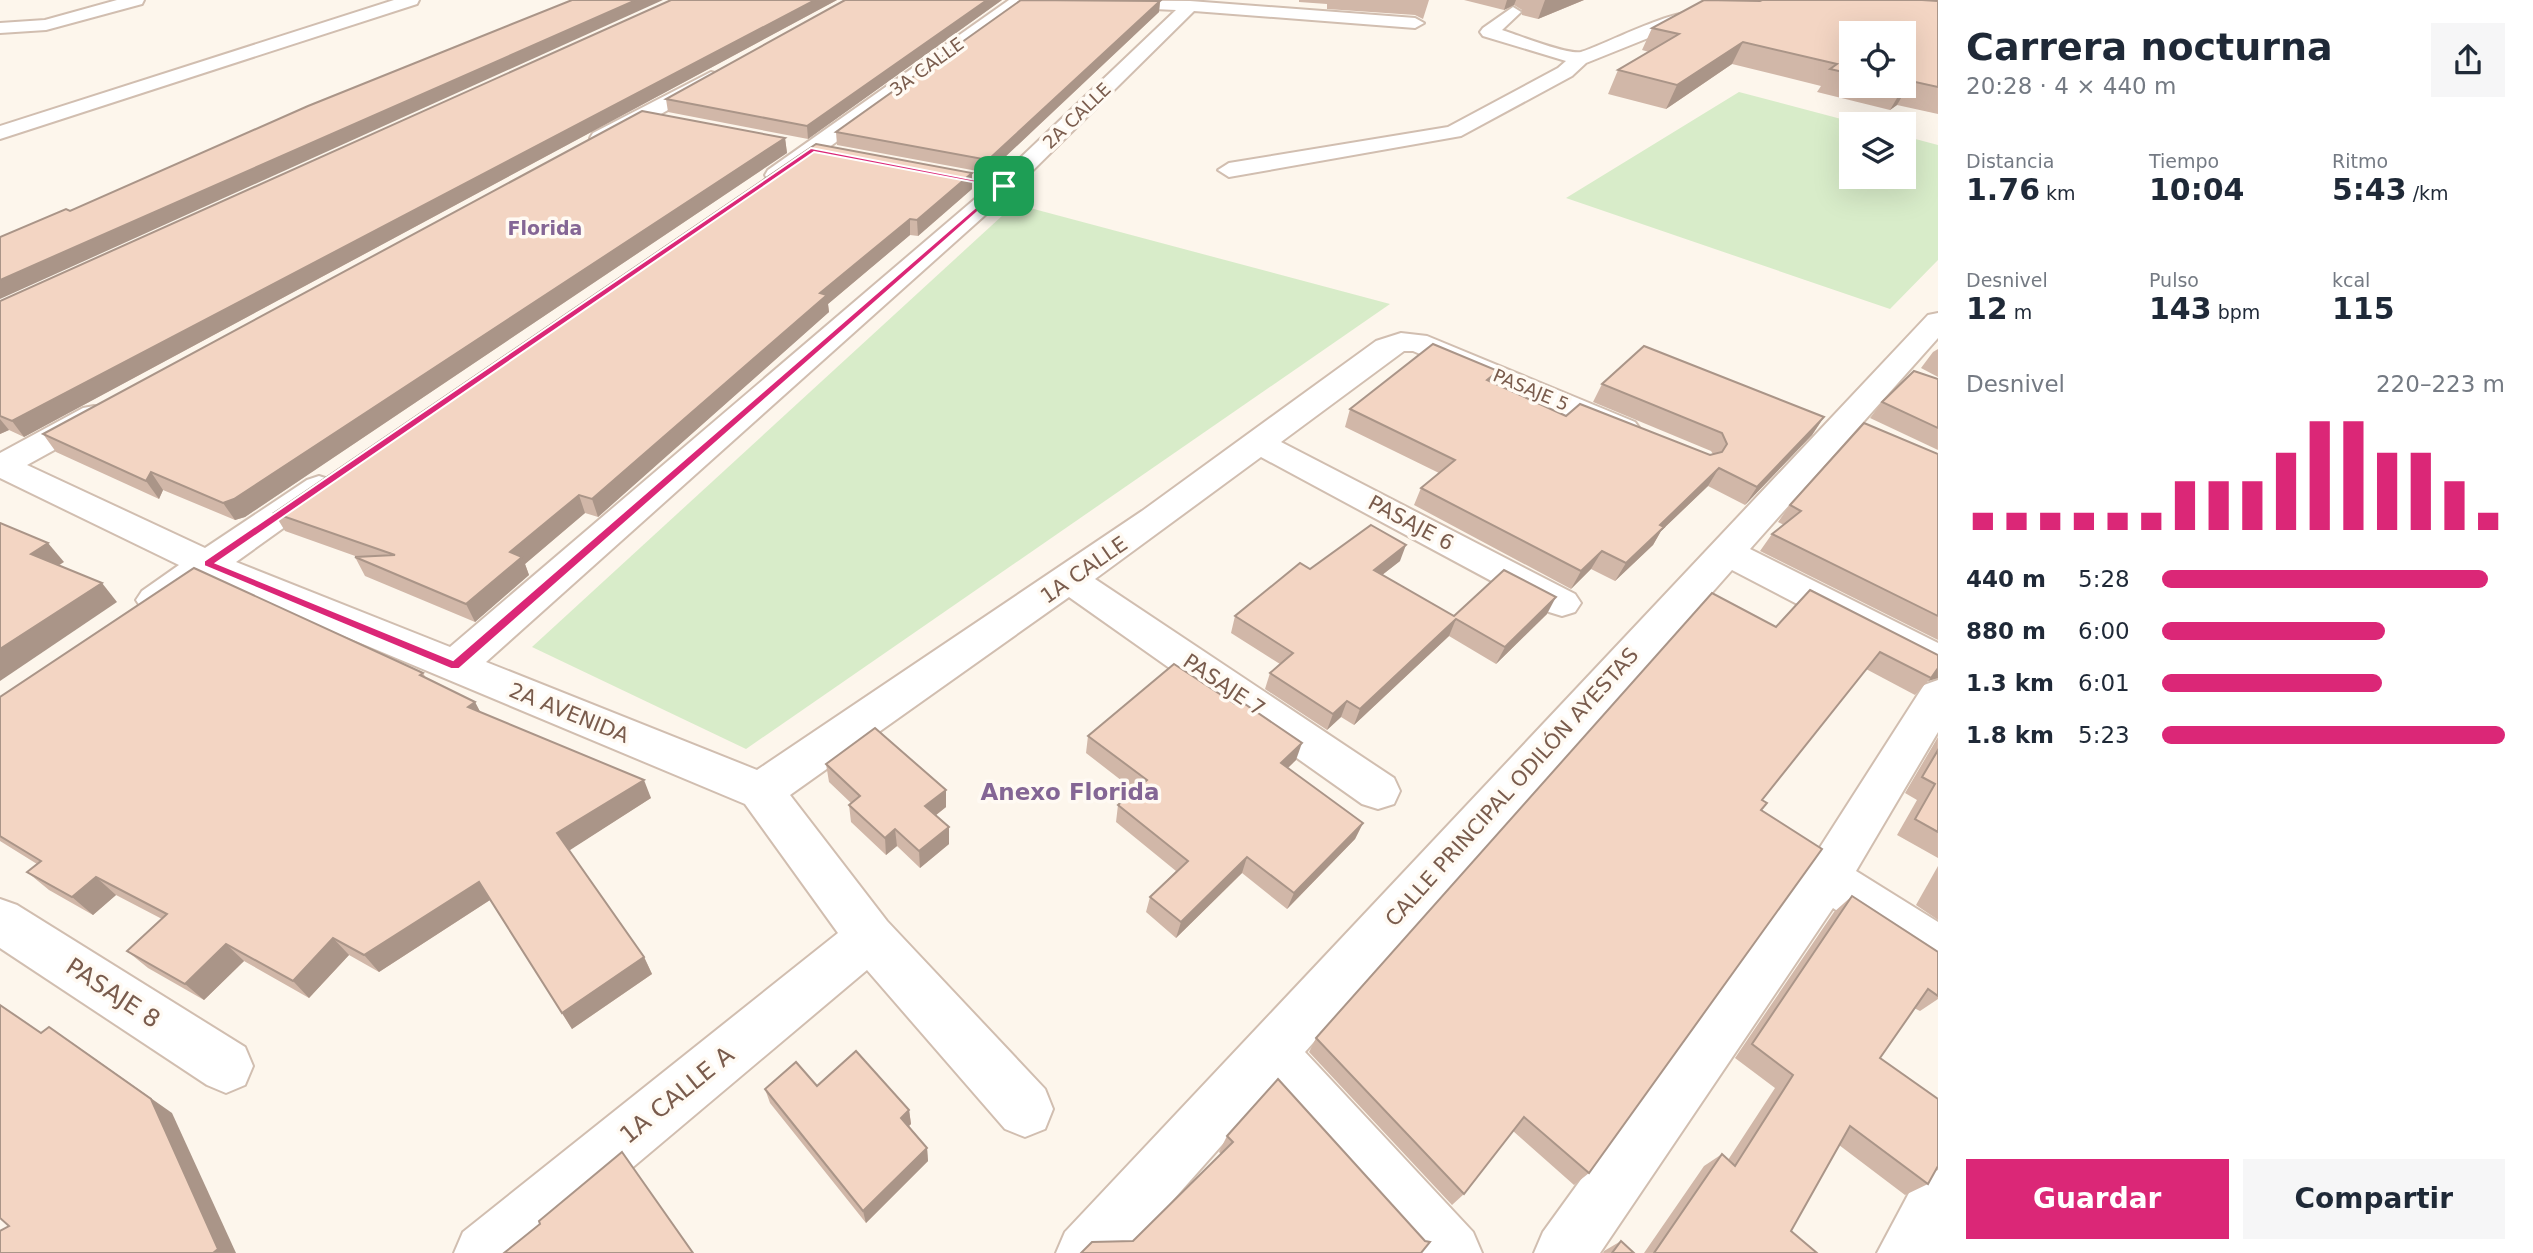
<!DOCTYPE html>
<html lang="es">
<head>
<meta charset="utf-8">
<style>
  :root { --surface:#fff; --page:#f6f6f7; --text:#1f2937; --muted:#747a83; --accent:#db2777 }
  body { margin:0; font-family:"DejaVu Sans",sans-serif; background:var(--page); color:var(--text); height:100vh; display:flex; flex-direction:column; font-size:26px; white-space:nowrap }
  * { box-sizing:border-box; margin:0 }
  p { font-size:23px; color:var(--muted) }
  .icon { flex:none; width:38px; height:38px; fill:none; stroke:currentColor; stroke-width:2; stroke-linecap:round; stroke-linejoin:round }
  .map { position:relative; flex:1; overflow:hidden }
  .sheet { display:flex; flex-direction:column; background:var(--surface); width:595px }
  .sheet>* { flex:none }
  .fabs { position:absolute; left:1839px; top:21px; display:grid; gap:14px }
  .fabs a { display:grid; place-items:center; width:77px; height:77px; border-radius:0px; background:var(--surface); box-shadow:0 7px 28px #0002; font-size:35px }
  .pin { position:absolute; display:grid; place-items:center; width:60px; height:60px; color:#fff; margin:-30px; border-radius:14px; box-shadow:0 4px 10px #0006 }
  .round { display:grid; place-items:center; flex:none; width:74px; height:74px; border-radius:0px; background:var(--page) }
  .headline { display:flex; align-items:center; justify-content:space-between; height:119px; padding:0 28px }
  h1 { font-size:38px; font-weight:700; line-height:52px }
  .stats { display:grid; grid-template-columns:repeat(3,1fr); gap:10px; height:119px; padding:7px 28px }
  .stats div { display:grid; align-content:center }
  .stats b { font-size:30px; font-weight:700 }
  .stats small { font-size:19px; font-weight:400 }
  .stats p { font-size:19px }
  .chart { height:196px; padding:14px 28px }
  .chart p { display:flex; justify-content:space-between }
  .chart svg { width:100%; height:126px; margin-top:7px; stroke:var(--accent); stroke-width:6 }
  .button { display:flex; gap:14px; margin-top:auto; padding:14px 28px }
  .button a { flex:1; height:80px; border-radius:0px; background:var(--accent); color:#fff; font-size:28px; font-weight:700; line-height:80px; text-align:center }
  .button a+a { background:var(--page); color:var(--text) }
  ul { padding:0 28px; list-style:none; font-size:23px }
  li { display:grid; grid-template-columns:112px 84px 1fr; align-items:center; height:52px }
  li i { height:18px; border-radius:9px; background:var(--accent) }
  main { display:flex; flex:1; min-height:0 }
  .map>svg:first-child { display:block }
  .green { fill:#d8ecc9 }
  .lines { fill:none; stroke-linecap:round; stroke-linejoin:round }
  .minor-casing { stroke:#d1beb0; stroke-width:4 }
  .minor { fill:#fff; fill-rule:evenodd }
  .wall { fill:#d1b7a8; fill-rule:evenodd }
  .shaded-wall { fill:#aa9588 }
  .building { fill:#f3d5c3; stroke:#aa9588; stroke-width:2 }
  .route { fill:#db2777; stroke:#fff; stroke-width:2; fill-rule:evenodd }
  .labels { text-anchor:middle; stroke-width:7; stroke-linejoin:round; paint-order:stroke }
  .far-street-label { font-size:18px; fill:#7a5c4d; stroke:#fffaf3 }
  .far-neighbourhood-label { font-size:19px; font-weight:bold; fill:#846695; stroke:#fffaf3 }
  .street-label { font-size:21px; fill:#7a5c4d; stroke:#fffaf3 }
  .neighbourhood-label { font-size:23px; font-weight:bold; fill:#846695; stroke:#fffaf3 }
  .near-street-label { font-size:24px; fill:#7a5c4d; stroke:#fffaf3 }
</style>
</head>
<body>
<main>
<div class="map">
<svg width="1938" height="1253" viewBox="0 0 1938 1253">
  <rect width="100%" height="100%" fill="#fdf6ec"/>
  <g class="green">
    <polygon points="1739,92 1860,124 1852,124 1852,177 1904,177 1904,136 1938,145 1938,260 1890,309 1566,198"/>
    <polygon points="1015,204 1390,304 746,749 532,647"/>
  </g>
  <g class="lines">
    <defs>
      <g id="minor">
        <polygon points="117,0 144,0 142,4 46,30 0,33 0,23 45,20"/>
        <polygon points="394,0 419,0 417,4 0,139 0,126"/>
        <polygon points="1009,0 1031,0 784,180 768,180 765,175 768,170"/>
        <path d="M1055,0L1190,1L1415,18L1424,23L1415,28L1194,11L1012,191L486,662L757,770L1142,511L1376,341L1401,333L1427,336L1635,422L1640,429L1635,436L1624,438L1613,436L1413,351H1404L1281,442L1575,594L1581,603L1575,612L1562,616L1549,612L1261,457L1095,579L1394,778L1400,791L1394,804L1378,809L1362,804L1069,597L790,795L887,921L1045,1089L1053,1109L1045,1129L1025,1137L1005,1129L867,970L531,1253H454L463,1232L838,933L745,804L210,580C189,595 169,617 142,609L136,600L142,591L179,565L0,478V453L83,408L94,406L105,408L110,415L105,422L27,465L205,548L307,480L319,476L331,480L336,487L331,494L236,562L450,647L996,181L1176,10L1063,5Z"/>
        <polygon points="1714,0 1782,0 1790,5 1782,10 1722,5"/>
        <path d="M1513,7L1521,12L1502,30C1518,35 1567,55 1581,52C1605,45 1689,0 1708,14L1586,63L1572,76L1461,136L1229,177L1218,170L1229,163L1448,127L1558,68L1566,61L1483,36L1480,32L1483,28Z"/>
        <polygon points="711,72 718,74 721,78 718,82 609,143 601,144 590,138 593,133"/>
        <polygon points="1938,313 1938,338 1750,549 1938,643 1938,675 1924,670 1732,570 1305,1052 1473,1232 1482,1253 1412,1253 1269,1092 1126,1253 1056,1253 1065,1232 1928,315"/>
        <polygon points="1938,680 1938,732 1856,871 1938,922 1938,972 1920,965 1833,908 1600,1253 1534,1253 1543,1232 1810,863 1924,685"/>
        <polygon points="0,899 17,905 245,1047 253,1066 245,1085 226,1093 207,1085 0,948"/>
        <polygon points="1938,1170 1938,1253 1877,1253 1917,1178"/>
      </g>
    </defs>
    <use href="#minor" class="minor-casing"/>
    <use href="#minor" class="minor"/>
  </g>
  <g class="wall">
    <polygon points="671,0 837,0 24,437 9,430 0,434 0,301"/>
    <polygon points="845,0 1002,0 808,139 668,112 666,99"/>
    <polygon points="1299,0 1429,0 1423,19 1415,15 1327,9 1327,4 1299,2"/>
    <polygon points="1464,0 1584,0 1538,19 1522,15 1522,10 1514,5 1504,10"/>
    <path d="M1760,0H1938V114L1897,105L1890,110L1817,92L1821,86L1732,64L1666,109L1608,94L1618,70L1649,52L1642,50L1652,28L1760,1ZM1852,33L1904,86H1852Z"/>
    <polygon points="1160,1 1159,12 988,173 837,145 836,132"/>
    <polygon points="785,138 787,153 245,517 235,520 163,490 159,499 56,452 43,434"/>
    <polygon points="972,173 972,189 918,236 910,235 828,304 829,312 598,517 585,513 525,564 529,575 475,622 365,576 355,557 358,557 285,531 274,513"/>
    <polygon points="1938,349 1938,377 1921,368 1933,352"/>
    <polygon points="1498,371 1493,383 1566,416 1710,455 1713,454 1711,451 1593,402 1602,384 1824,417 1812,435 1745,505 1708,486 1661,531 1653,545 1615,581 1591,569 1571,589 1414,505 1421,488 1439,473 1345,427 1350,409"/>
    <polygon points="1938,379 1938,450 1870,418 1882,402"/>
    <polygon points="1938,454 1938,640 1760,551 1772,534 1784,525 1778,522 1790,505"/>
    <polygon points="1400,561 1382,575 1454,616 1547,614 1496,664 1449,636 1354,725 1341,717 1327,730 1265,689 1270,673 1280,664 1231,633 1235,616 1310,569"/>
    <polygon points="1810,590 1938,678 1928,681 1915,695 1866,669 1762,800 1761,810 1589,1173 1574,1185 1513,1131 1464,1194 1452,1205 1309,1052 1316,1038 1776,627"/>
    <polygon points="423,673 426,678 475,702 480,712 651,798 569,850 644,957 652,974 572,1029 490,900 379,972 349,955 309,998 244,961 204,1000 148,968 127,951 162,919 116,895 93,915 49,890 27,872 37,864 0,841 0,697"/>
    <polygon points="1088,736 1296,760 1288,768 1363,823 1355,839 1287,909 1242,873 1176,938 1146,912 1150,897 1176,871 1116,822 1118,805 1135,791 1086,753"/>
    <polygon points="1938,737 1938,858 1897,835 1917,800 1905,793"/>
    <polygon points="826,764 946,807 936,815 949,827 949,844 920,868 897,846 886,855 851,822 849,805 851,803 829,782"/>
    <polygon points="1938,866 1938,920 1916,905"/>
    <polygon points="1852,896 1938,952 1938,999 1920,1011 1914,1008 1880,1058 1938,1099 1938,1168 1936,1169 1928,1184 1905,1195 1839,1145 1791,1231 1817,1253 1644,1253 1704,1166 1722,1154 1728,1160 1775,1088 1735,1058 1834,912"/>
    <polygon points="817,1086 909,1110 911,1124 909,1126 927,1148 928,1161 866,1223 770,1103 765,1089"/>
    <polygon points="1227,1136 1421,1253 1133,1241 1221,1154 1219,1152"/>
    <polygon points="1621,1241 1634,1253 1603,1253 1604,1251"/>
  </g>
  <g class="shaded-wall">
    <polygon points="636,0 663,0 0,299 0,280"/>
    <polygon points="815,0 837,0 24,437 12,421"/>
    <polygon points="987,0 1002,0 808,139 807,126"/>
    <polygon points="1507,0 1516,0 1514,5 1504,10"/>
    <polygon points="1545,0 1584,0 1538,19"/>
    <polygon points="1160,1 1159,12 988,173 988,160"/>
    <polygon points="1743,42 1732,64 1666,109 1677,85"/>
    <polygon points="1911,81 1897,105 1890,110 1904,86"/>
    <polygon points="785,138 787,153 245,517 235,520 223,503"/>
    <polygon points="972,173 972,189 918,236 917,220"/>
    <polygon points="910,219 910,235 828,304 829,312 598,517 592,499 820,293"/>
    <polygon points="1498,371 1491,388 1487,380"/>
    <polygon points="1824,417 1812,435 1745,505 1757,487"/>
    <polygon points="0,419 9,430 0,434"/>
    <polygon points="1719,468 1708,486 1661,531 1653,545 1615,581 1626,563 1660,525"/>
    <polygon points="151,472 163,490 159,499 146,481"/>
    <polygon points="579,495 585,513 525,564 529,575 475,622 466,604 510,552"/>
    <polygon points="48,543 64,562 47,573 31,554"/>
    <polygon points="1406,545 1400,561 1368,586 1374,570"/>
    <polygon points="1602,551 1591,569 1571,589 1581,571"/>
    <polygon points="102,583 117,602 0,681 0,649"/>
    <polygon points="1556,597 1547,614 1496,664 1505,647"/>
    <polygon points="1456,619 1449,636 1354,725 1360,709"/>
    <polygon points="1938,667 1938,678 1928,681 1931,678"/>
    <polygon points="1347,701 1341,717 1327,730 1333,714"/>
    <polygon points="475,702 485,721 468,707"/>
    <polygon points="1302,743 1296,760 1275,780 1281,763"/>
    <polygon points="644,780 651,798 567,852 557,833"/>
    <polygon points="946,790 946,807 926,823 925,806"/>
    <polygon points="1363,823 1355,839 1287,909 1294,893"/>
    <polygon points="949,827 949,844 920,868 919,851"/>
    <polygon points="895,829 897,846 886,855 885,838"/>
    <polygon points="1247,857 1242,873 1176,938 1181,922"/>
    <polygon points="96,877 116,895 93,915 72,897"/>
    <polygon points="479,882 490,900 379,972 364,955"/>
    <polygon points="333,938 349,955 309,998 293,981"/>
    <polygon points="226,944 244,961 204,1000 185,984"/>
    <polygon points="644,957 652,974 572,1029 562,1013"/>
    <polygon points="71,1042 172,1113 236,1253 213,1253"/>
    <polygon points="909,1110 911,1124 903,1131 901,1118"/>
    <polygon points="927,1148 928,1161 866,1223 863,1211"/>
  </g>
  <g class="building">
    <polygon points="572,0 636,0 0,280 0,237 66,209 70,211 308,106"/>
    <polygon points="671,0 815,0 12,421 0,416 0,301"/>
    <polygon points="845,0 987,0 807,126 666,99"/>
    <polygon points="1021,0 1160,1 988,160 836,132"/>
    <polygon points="1704,0 1760,1 1762,0 1922,0 1938,1 1938,87 1911,81 1904,86 1902,86 1904,86 1904,33 1852,33 1852,74 1830,69 1837,64 1743,42 1677,85 1618,70 1679,34 1652,28"/>
    <polygon points="642,111 785,138 234,499 223,503 151,472 146,481 43,434"/>
    <polygon points="816,144 972,173 917,220 910,219 820,293 827,295 592,499 579,495 510,552 522,557 466,604 355,557 395,555 274,513"/>
    <polygon points="1433,344 1498,371 1487,380 1566,416 1580,404 1710,455 1722,452 1727,444 1722,433 1602,384 1644,346 1824,417 1757,487 1719,468 1660,525 1664,527 1626,563 1602,551 1581,571 1421,488 1455,460 1350,409"/>
    <polygon points="1914,371 1938,379 1938,428 1882,402"/>
    <polygon points="1864,423 1938,454 1938,616 1772,534 1801,511 1790,505"/>
    <polygon points="0,523 48,543 31,554 102,583 0,649"/>
    <polygon points="1371,525 1406,545 1374,570 1454,616 1504,570 1556,597 1505,647 1456,619 1360,709 1347,701 1333,714 1270,673 1293,653 1235,616 1300,563 1310,569"/>
    <polygon points="194,568 423,673 420,675 475,702 468,707 644,780 557,833 644,957 562,1013 479,882 364,955 333,938 293,981 226,944 185,984 127,951 167,914 96,877 72,897 27,872 41,861 0,836 0,697"/>
    <polygon points="1810,590 1938,655 1938,668 1931,678 1880,652 1762,800 1767,803 1761,810 1822,849 1589,1173 1524,1117 1464,1194 1316,1038 1712,593 1776,627"/>
    <polygon points="1174,664 1235,704 1239,700 1302,743 1281,763 1363,823 1294,893 1247,857 1181,922 1150,897 1188,861 1118,805 1147,780 1088,736"/>
    <polygon points="875,728 946,790 925,806 949,827 919,851 895,829 885,838 849,805 860,796 826,764"/>
    <polygon points="1938,750 1938,832 1915,819 1935,784 1922,777"/>
    <polygon points="1852,896 1938,952 1938,996 1928,989 1880,1058 1938,1099 1938,1166 1928,1184 1850,1126 1791,1231 1817,1253 1654,1253 1722,1154 1735,1166 1793,1075 1752,1044"/>
    <polygon points="0,1005 41,1033 49,1027 151,1099 218,1249 213,1253 0,1253 0,1231 9,1226 0,1218"/>
    <polygon points="856,1051 909,1110 901,1118 927,1148 863,1211 765,1089 796,1062 817,1086"/>
    <polygon points="1278,1079 1425,1241 1430,1242 1421,1253 1081,1253 1092,1242 1133,1241 1233,1142 1227,1136"/>
    <polygon points="622,1152 693,1253 504,1253 540,1224 539,1221"/>
    <polygon points="1621,1241 1634,1253 1612,1253"/>
  </g>
  <path class="route" d="M811,148L1007,186L459,669H451L204,566V561ZM814,152L999,187L453,660L216,563Z"/>
  <g class="labels">
    <g class="far-street-label">
      <text transform="translate(927 67) rotate(-36)" y="6">3A CALLE</text>
      <text transform="translate(1077 116) rotate(-44)" y="6">2A CALLE</text>
      <text transform="translate(1531 390) rotate(23)" y="6">PASAJE 5</text>
    </g>
    <g class="far-neighbourhood-label">
      <text x="545" y="235">Florida</text>
    </g>
    <g class="street-label">
      <text transform="translate(1411 523) rotate(28)" y="7">PASAJE 6</text>
      <text transform="translate(1084 570) rotate(-35)" y="7">1A CALLE</text>
      <text transform="translate(1224 685) rotate(34)" y="7">PASAJE 7</text>
      <text transform="translate(569 713) rotate(22)" y="7">2A AVENIDA</text>
      <text transform="translate(1512 787) rotate(-48)" y="7">CALLE PRINCIPAL ODILÓN AYESTAS</text>
    </g>
    <g class="neighbourhood-label">
      <text x="1070" y="800">Anexo Florida</text>
    </g>
    <g class="near-street-label">
      <text transform="translate(113 993) rotate(33)" y="8">PASAJE 8</text>
      <text transform="translate(677 1095) rotate(-39)" y="8">1A CALLE A</text>
    </g>
  </g>
</svg>
<div class="fabs">
<a><svg class="icon" aria-label="locate" viewBox="0 0 24 24"><circle cx="12" cy="12" r="6"/><path d="M12 2v4M12 18v4M2 12h4M18 12h4"/></svg></a>
<a><svg class="icon" aria-label="layers" viewBox="0 0 24 24"><path d="M12 4l9 5-9 5-9-5zM3 14l9 5 9-5"/></svg></a>
</div>
<div class="pin" style="left:1004px;top:186px;background:#1e9e55"><svg class="icon" aria-label="arrive" viewBox="0 0 24 24"><path d="M6 21V4h12l-3 4 3 4H6"/></svg></div>
</div>
<section class="sheet">
<div class="headline"><div><h1>Carrera nocturna</h1><p>20:28 · 4 × 440 m</p></div><a class="round"><svg class="icon" aria-label="share" viewBox="0 0 24 24"><path d="M12 15V3M7 8l5-5 5 5M5 13v7h14v-7"/></svg></a></div>
<div class="stats">
<div><p>Distancia</p><b>1.76<small> km</small></b></div>
<div><p>Tiempo</p><b>10:04</b></div>
<div><p>Ritmo</p><b>5:43<small> /km</small></b></div>
</div>
<div class="stats">
<div><p>Desnivel</p><b>12<small> m</small></b></div>
<div><p>Pulso</p><b>143<small> bpm</small></b></div>
<div><p>kcal</p><b>115</b></div>
</div>
<div class="chart"><p><span>Desnivel</span>220–223 m</p>
<svg viewBox="0 0 160 44" preserveAspectRatio="none"><path d="M5 44V38M15 44V38M25 44V38M35 44V38M45 44V38M55 44V38M65 44V27M75 44V27M85 44V27M95 44V17M105 44V6M115 44V6M125 44V17M135 44V17M145 44V27M155 44V38"/></svg>
</div>
<ul>
<li><b>440 m</b>5:28<i style="width:95%"></i></li>
<li><b>880 m</b>6:00<i style="width:65%"></i></li>
<li><b>1.3 km</b>6:01<i style="width:64%"></i></li>
<li><b>1.8 km</b>5:23<i style="width:100%"></i></li>
</ul>
<div class="button"><a>Guardar</a><a>Compartir</a></div>
</section>
</main>
</body>
</html>
